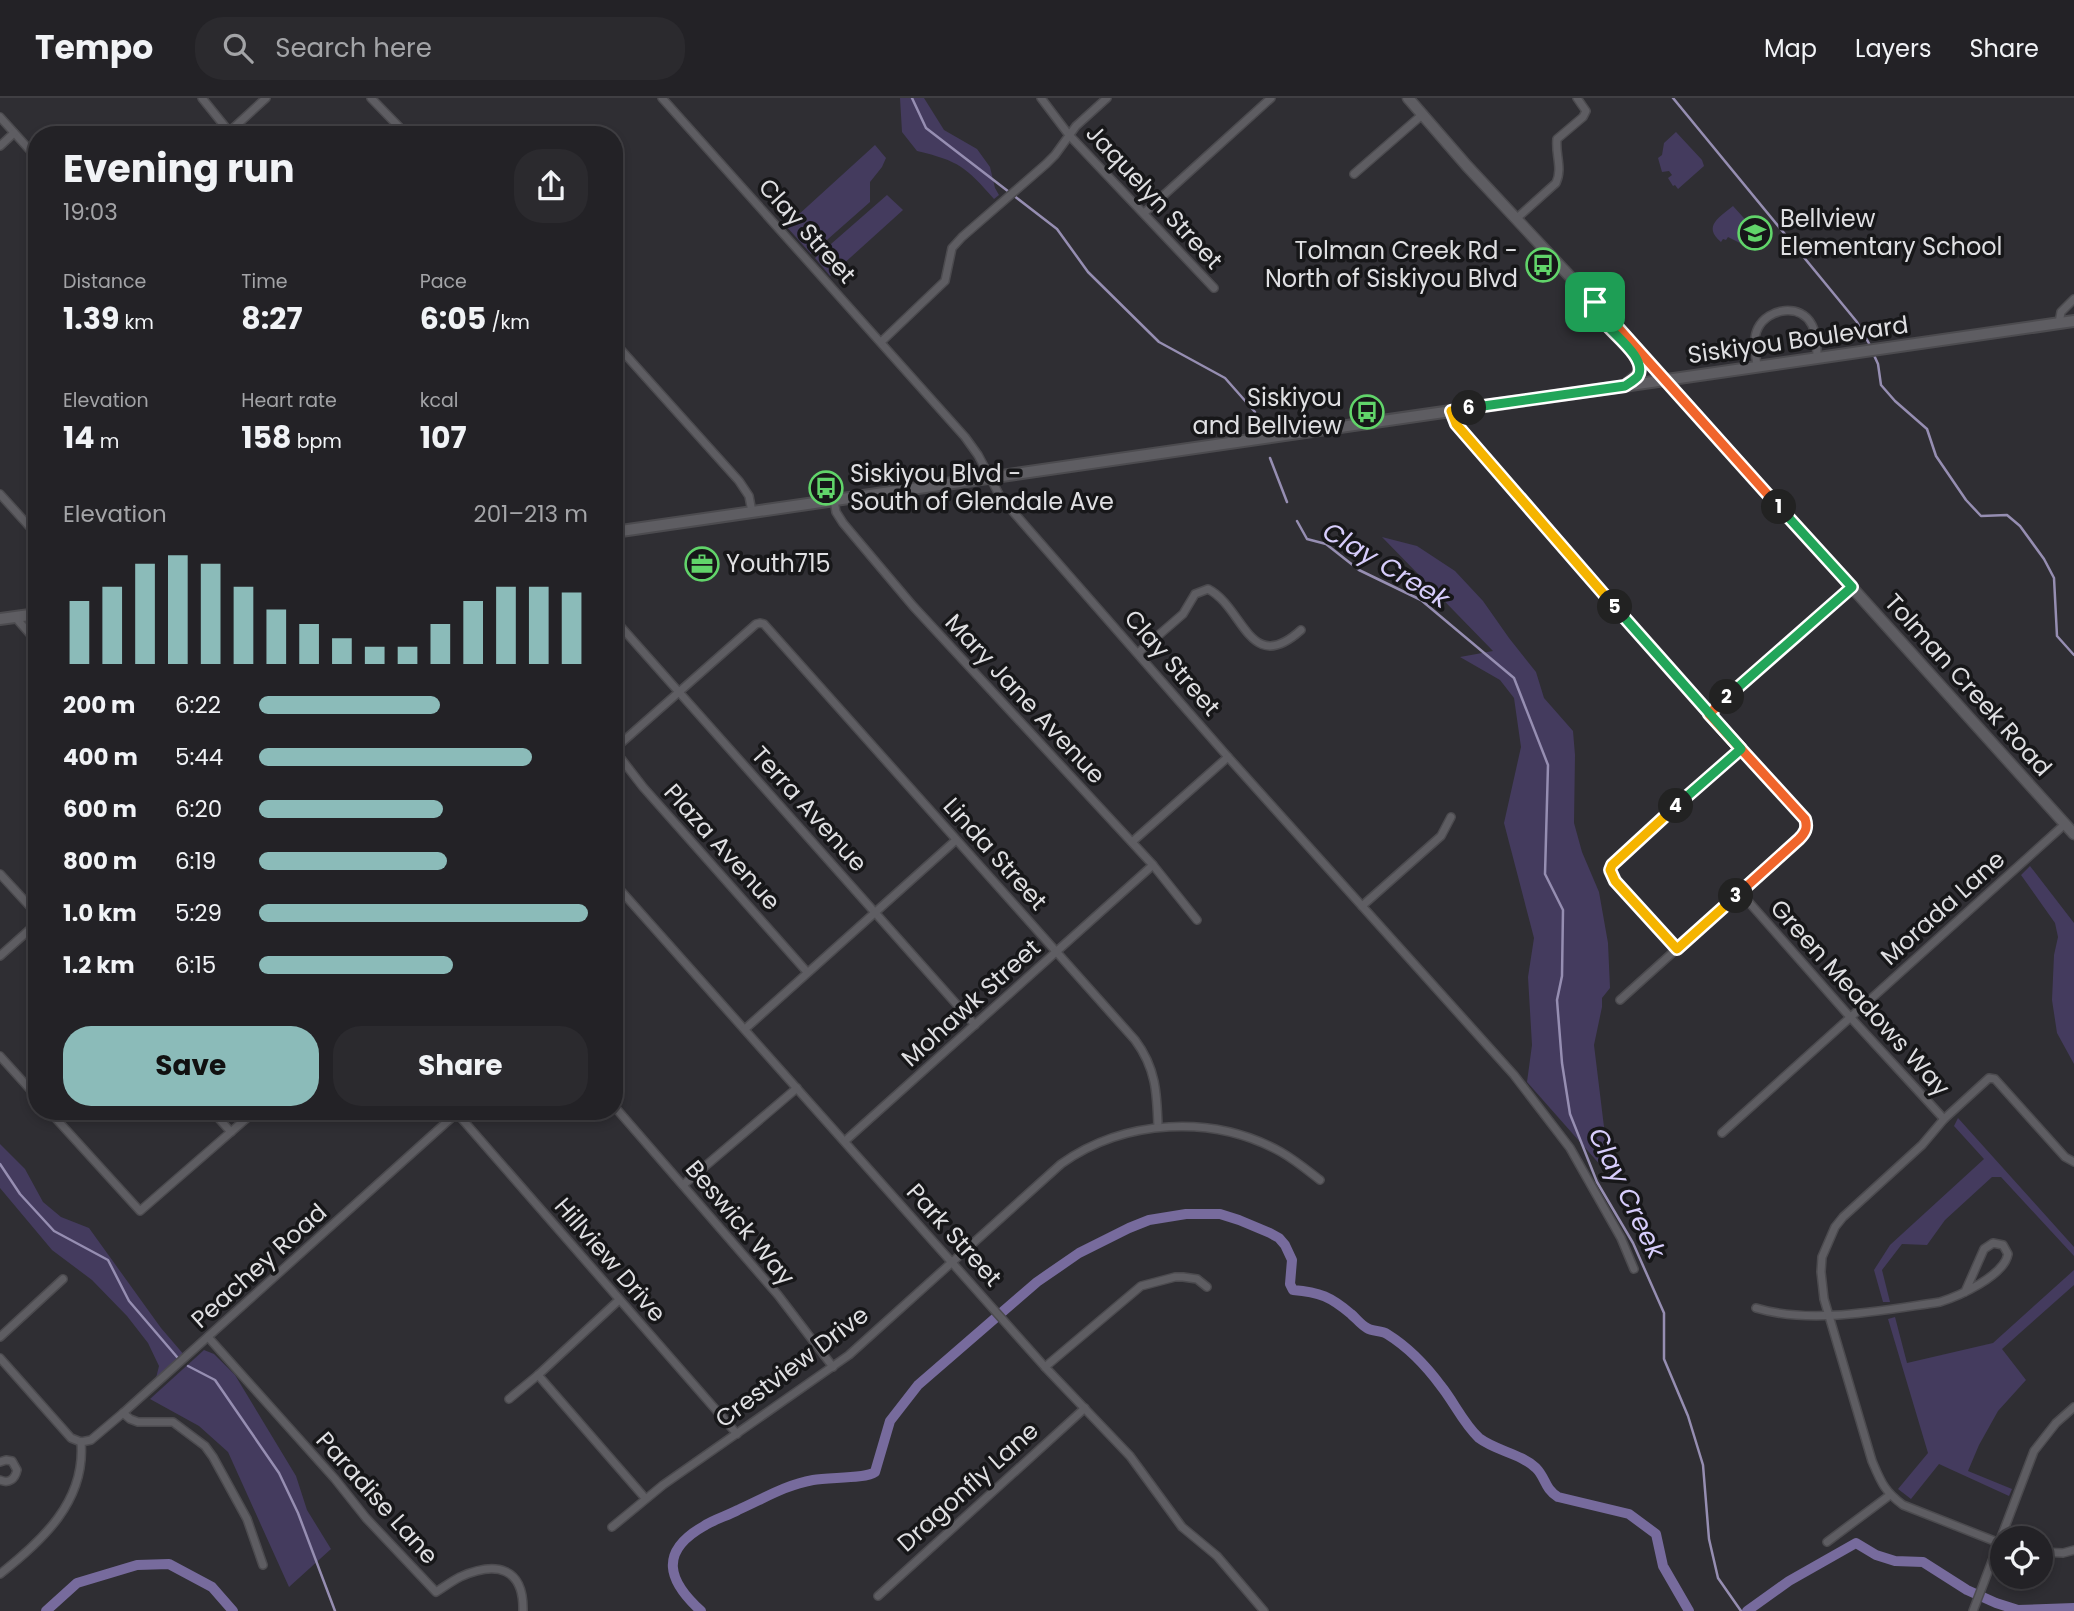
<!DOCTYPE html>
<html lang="en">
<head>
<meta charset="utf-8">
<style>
  :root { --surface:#232226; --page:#2b2a2e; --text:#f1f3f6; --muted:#a3a4a7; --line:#403f43; --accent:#8bbbb9 }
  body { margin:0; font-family:Poppins,sans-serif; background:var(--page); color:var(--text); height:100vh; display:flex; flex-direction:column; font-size:26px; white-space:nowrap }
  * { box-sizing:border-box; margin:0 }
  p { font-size:23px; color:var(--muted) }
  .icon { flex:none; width:38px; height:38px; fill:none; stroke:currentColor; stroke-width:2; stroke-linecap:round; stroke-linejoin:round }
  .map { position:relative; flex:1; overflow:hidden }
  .details { position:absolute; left:28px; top:28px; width:595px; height:994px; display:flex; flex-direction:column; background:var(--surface); border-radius:28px; box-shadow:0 4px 10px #0003,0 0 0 2px var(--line) }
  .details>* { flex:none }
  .tools { position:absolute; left:1990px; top:1428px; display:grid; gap:14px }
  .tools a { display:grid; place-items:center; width:63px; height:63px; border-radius:50%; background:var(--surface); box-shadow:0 4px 10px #0003,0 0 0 2px var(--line); font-size:35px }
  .pin { position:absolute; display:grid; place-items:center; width:60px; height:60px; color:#fff; margin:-30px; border-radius:14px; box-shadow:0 4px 10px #0006 }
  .km { position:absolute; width:35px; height:35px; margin:-18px; border-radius:50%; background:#222; color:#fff; font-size:19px; line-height:35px; text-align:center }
  .round { display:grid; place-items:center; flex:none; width:74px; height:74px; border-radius:28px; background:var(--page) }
  .overview { display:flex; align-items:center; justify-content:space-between; height:119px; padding:0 35px }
  h1 { font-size:38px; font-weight:700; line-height:52px }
  .figures { display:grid; grid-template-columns:repeat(3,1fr); gap:10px; height:119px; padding:7px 35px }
  .figures div { display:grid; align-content:center }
  .figures b { font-size:30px; font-weight:700 }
  .figures small { font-size:19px; font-weight:400 }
  .figures p { font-size:19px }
  .chart { height:196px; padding:14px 35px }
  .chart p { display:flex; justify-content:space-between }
  .chart svg { width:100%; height:126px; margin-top:7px; stroke:var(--accent); stroke-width:6 }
  .primary-button { display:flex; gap:14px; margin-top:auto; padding:14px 35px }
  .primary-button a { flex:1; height:80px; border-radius:28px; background:var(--accent); color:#111; font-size:28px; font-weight:700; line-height:80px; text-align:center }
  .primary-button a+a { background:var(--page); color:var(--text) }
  ul { padding:0 35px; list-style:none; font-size:23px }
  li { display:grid; grid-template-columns:112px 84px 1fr; align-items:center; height:52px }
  li i { height:18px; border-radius:9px; background:var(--accent) }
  header { display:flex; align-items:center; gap:42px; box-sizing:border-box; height:98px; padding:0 35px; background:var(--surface); border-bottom:2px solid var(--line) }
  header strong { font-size:33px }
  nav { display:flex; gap:38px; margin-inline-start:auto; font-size:24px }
  .search { width:490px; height:63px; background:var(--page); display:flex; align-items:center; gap:18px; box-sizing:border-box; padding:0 24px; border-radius:28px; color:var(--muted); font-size:26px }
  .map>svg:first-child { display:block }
  .green { fill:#443b5e }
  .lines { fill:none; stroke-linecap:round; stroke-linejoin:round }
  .stream { stroke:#968eb2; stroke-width:2.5 }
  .canal { stroke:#776b9d; stroke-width:10 }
  .minor-casing { stroke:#4c4b4f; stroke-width:10 }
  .tertiary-casing { stroke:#4c4b4f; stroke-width:13 }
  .secondary-casing { stroke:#4c4b4f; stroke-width:14 }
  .minor { stroke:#5e5d62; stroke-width:7 }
  .tertiary { stroke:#5e5d62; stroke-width:10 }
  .secondary { stroke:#5e5d62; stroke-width:10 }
  .split-1-casing { stroke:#fff; stroke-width:14 }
  .split-2-casing { stroke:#fff; stroke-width:14 }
  .split-3-casing { stroke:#fff; stroke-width:14 }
  .split-4-casing { stroke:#fff; stroke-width:14 }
  .split-5-casing { stroke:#fff; stroke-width:14 }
  .split-6-casing { stroke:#fff; stroke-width:14 }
  .split-7-casing { stroke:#fff; stroke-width:14 }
  .split-1 { stroke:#f0652b; stroke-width:9 }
  .split-2 { stroke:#22a559; stroke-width:9 }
  .split-3 { stroke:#f0652b; stroke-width:9 }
  .split-4 { stroke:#f5b400; stroke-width:9 }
  .split-5 { stroke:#22a559; stroke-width:9 }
  .split-6 { stroke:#f5b400; stroke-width:9 }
  .split-7 { stroke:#22a559; stroke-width:9 }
  .labels { text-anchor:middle; stroke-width:7; stroke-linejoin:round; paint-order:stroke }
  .street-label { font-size:24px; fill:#dfdfe2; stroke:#171719 }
  .poi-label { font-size:24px; fill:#dfdfe2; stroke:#171719; text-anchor:start }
  .water-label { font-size:26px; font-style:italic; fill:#d7cdfc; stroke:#171719 }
</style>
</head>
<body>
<header>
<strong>Tempo</strong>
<div class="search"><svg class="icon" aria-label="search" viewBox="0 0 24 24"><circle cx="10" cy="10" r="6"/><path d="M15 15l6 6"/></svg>Search here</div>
<nav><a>Map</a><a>Layers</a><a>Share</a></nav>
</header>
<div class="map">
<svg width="2074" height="1513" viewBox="0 0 2074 1513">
  <rect width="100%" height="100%" fill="#2f2e33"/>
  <g class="green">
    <path d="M900,0H924L944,32L977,51L990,69L995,90L999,97L994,101C966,69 959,63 917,53L902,34Z"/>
    <polygon points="1676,34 1702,62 1704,68 1678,91 1675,87 1673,88 1668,80 1672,77 1669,73 1662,74 1658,60 1662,57 1664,45"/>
    <polygon points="875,47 886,60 882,69 870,84 870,104 811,156 786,128"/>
    <polygon points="887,97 903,112 830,178 815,160"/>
    <path d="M1733,108L1761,139L1752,146L1749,143L1744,147L1728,139L1726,142L1723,141L1721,144C1702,128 1720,119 1733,108Z"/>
    <polygon points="1382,439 1417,448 1455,473 1483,503 1509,540 1536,574 1544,600 1573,633 1575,657 1574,725 1582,754 1599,794 1608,845 1610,890 1602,900 1602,909 1594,947 1610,1078 1527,984 1532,947 1528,879 1534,840 1504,725 1521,649 1514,600 1500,582 1460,559 1493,553"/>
    <polygon points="2030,768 2074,825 2074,966 2057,935 2052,902 2054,857 2058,839 2055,825 2021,777"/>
    <polygon points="1958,1020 2074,1149 2074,1158 2001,1079 1992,1079 1945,1122 1927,1147 1902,1146 1882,1172 1890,1204 1883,1204 1874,1172 1890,1147 1984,1061 1954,1028"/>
    <polygon points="0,1046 25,1071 43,1104 61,1119 89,1130 161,1230 185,1258 156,1280 159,1268 148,1245 127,1218 92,1182 52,1152 0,1090"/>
    <polygon points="2074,1172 2074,1187 2002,1251 2026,1282 1998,1313 1979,1347 1968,1373 2012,1391 2009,1398 1939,1366 1911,1401 1898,1391 1928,1355 1888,1221 1895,1219 1907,1265 1993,1245"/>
    <polygon points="204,1252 214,1256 235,1277 296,1378 307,1412 331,1451 289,1489 228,1354 199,1328 150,1301"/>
  </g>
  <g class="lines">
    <g class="stream">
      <polyline points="912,0 926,30 1057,131 1088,174 1159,244 1225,280 1255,314"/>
      <polyline points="1673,0 1857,224 1871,249"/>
      <polyline points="1873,255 1878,266 1881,287 1895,303 1927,331 1936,358 1966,402 1981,418 2007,417 2020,428 2044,461 2054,480 2057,538 2074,557"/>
      <polyline points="1270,360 1287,404"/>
      <polyline points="1297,423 1307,441 1326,446 1359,472 1421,502 1514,580 1548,667 1545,776 1563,812 1562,878 1557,902 1562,965 1570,1016 1597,1084 1633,1145 1664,1215 1664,1261 1688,1318 1703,1367 1709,1441 1718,1480 1741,1513"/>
      <polyline points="0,1066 20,1096 54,1133 108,1162 129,1203 177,1259"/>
      <polyline points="188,1268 215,1282 279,1375 298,1415 335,1513"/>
    </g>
    <g class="canal">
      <polyline points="46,1513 77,1485 137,1467 169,1466 212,1489 233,1513"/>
      <path d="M701,1513C668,1483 658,1454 704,1428C715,1421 727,1418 738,1412C763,1401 785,1387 813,1382C829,1379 866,1381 875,1374L890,1323L918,1287L1037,1184L1079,1155L1129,1130L1149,1122L1186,1116H1220L1239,1122L1270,1135L1279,1140L1285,1147L1292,1162L1290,1186L1293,1192C1320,1194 1331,1199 1351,1216C1356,1220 1361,1227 1367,1230C1373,1234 1381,1232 1387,1236C1408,1249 1427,1269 1441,1288C1454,1304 1463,1325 1479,1340C1496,1353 1520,1355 1536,1370C1546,1380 1544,1390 1558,1399L1629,1416L1656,1436L1663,1468L1689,1513"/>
      <polyline points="1747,1513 1789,1483 1856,1445 1876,1457 1895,1463 1923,1464 1967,1492 1996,1505 2018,1512 2074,1510"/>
    </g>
    <defs>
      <g id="minor">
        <polyline points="202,0 231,36"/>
        <polyline points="371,0 407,37"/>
        <polyline points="662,0 965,339 978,357 1001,400 1228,659 1514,977 1570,1050 1621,1140 1634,1171"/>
        <polyline points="1041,0 1069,37 1214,190"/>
        <polyline points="0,19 37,60"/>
        <polyline points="229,34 266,0"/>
        <polyline points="0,48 14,35"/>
        <polyline points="1354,76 1423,16"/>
        <polyline points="1144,115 1271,0"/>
        <path d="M1517,120L1556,85C1563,70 1555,56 1557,41L1583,19L1586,13L1577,0"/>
        <polyline points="2059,225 2061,214 2074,201"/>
        <polyline points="614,244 739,383 749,398 752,414"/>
        <polyline points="881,244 945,183 952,150 962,139 1046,66 1055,57 1076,28 1107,0"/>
        <path d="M1757,269C1756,257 1752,241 1758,230C1768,210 1801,205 1812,227C1817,237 1817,250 1817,260"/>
        <path d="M1451,313L1456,326L1709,616L1805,721C1808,730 1805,735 1799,741L1620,902"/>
        <polyline points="0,396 37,437"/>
        <polyline points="834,402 836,414 843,425 913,508 1153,767 1197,822"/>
        <polyline points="15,519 37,544"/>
        <polyline points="614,521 975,927"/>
        <path d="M1138,555L1183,516L1195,496L1208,491C1244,509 1249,579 1301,532"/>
        <polyline points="1709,616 1852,490"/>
        <polyline points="1132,744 1228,659"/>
        <polyline points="0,776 37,816"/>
        <polyline points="614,785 1045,1269 1130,1358 1182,1429 1217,1458 1264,1513"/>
        <polyline points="1740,794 1851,920 1944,1021"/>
        <polyline points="1362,808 1441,738 1451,719"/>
        <polyline points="1677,851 1615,783 1610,772 1616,763 1740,651"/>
        <polyline points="0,858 37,825"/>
        <path d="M807,874L643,689L619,658L617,652L620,646L756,526L760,525L764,526L1135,942C1156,970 1157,995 1158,1029"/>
        <polyline points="745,931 956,742"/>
        <polyline points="0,958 37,999"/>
        <polyline points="614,1008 778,1197 833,1269"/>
        <polyline points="49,1013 140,1113 255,1013"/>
        <polyline points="212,1013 231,1034"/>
        <polyline points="455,1013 737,1336"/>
        <polyline points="1722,1035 2065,726"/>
        <polyline points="845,1043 1153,767"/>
        <polyline points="683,1087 797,990"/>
        <path d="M1756,1210C1811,1227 1883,1212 1940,1204C1959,1198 2004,1178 2008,1156L2003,1147L1993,1145L1984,1151L1965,1194"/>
        <polyline points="0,1239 63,1181"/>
        <path d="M208,1239L335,1381L366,1420L436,1494C444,1489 452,1483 460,1479C496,1463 524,1469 523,1513"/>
        <polyline points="0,1260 71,1340 81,1344"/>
        <polyline points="1045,1269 1141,1188 1175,1179 1183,1179 1197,1181 1207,1189"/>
        <polyline points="538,1277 645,1400"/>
        <polyline points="509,1301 538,1277 619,1202"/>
        <polyline points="123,1315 130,1321 138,1324 173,1324 205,1348 213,1359 247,1421 263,1467"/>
        <polyline points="81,1344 91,1342 123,1315 459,1013"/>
        <path d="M0,1364L6,1362L12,1363L17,1372C15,1381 9,1386 0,1382"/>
        <path d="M612,1429L663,1387L849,1257L1061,1066C1124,1021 1213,1016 1281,1054C1295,1062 1307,1072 1320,1082"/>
        <polyline points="1827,1444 1890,1397"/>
        <path d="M2002,1446L1903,1407C1884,1393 1881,1384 1872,1363L1824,1201L1821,1174L1822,1159L1835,1129L1843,1119L1922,1047L1944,1021L1989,980L1995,981L2065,1059L2074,1064"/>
        <polyline points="2040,1454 2063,1455 2074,1452"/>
        <path d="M0,1476C42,1443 86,1403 81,1344"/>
        <polyline points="878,1498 1085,1310"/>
        <polyline points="1973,1513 2034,1353 2056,1325 2074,1309"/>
      </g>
      <polyline id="tertiary" points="1408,0 1467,68 1576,185 1595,204 2074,736"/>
      <g id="secondary">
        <polyline points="1595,204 1602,222 1637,259 1640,270 1639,276 1628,285"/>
        <polyline points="614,434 2074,223"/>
        <polyline points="0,521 37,516"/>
      </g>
    </defs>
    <use href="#minor" class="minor-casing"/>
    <use href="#tertiary" class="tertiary-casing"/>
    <use href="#secondary" class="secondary-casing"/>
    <use href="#minor" class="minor"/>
    <use href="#tertiary" class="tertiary"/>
    <use href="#secondary" class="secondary"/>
  </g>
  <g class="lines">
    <defs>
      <polyline id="split-1" points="1595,204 1779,409"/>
      <polyline id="split-2" points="1727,599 1852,489 1779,409"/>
      <path id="split-3" d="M1727,599L1709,616L1805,721C1808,730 1805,735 1799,741L1736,798"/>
      <polyline id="split-4" points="1676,708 1612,767 1610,772 1615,783 1677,851 1736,798"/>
      <polyline id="split-5" points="1615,509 1741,651 1676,708"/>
      <polyline id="split-6" points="1469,310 1451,313 1456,326 1615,509"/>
      <path id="split-7" d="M1469,310L1625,288C1629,285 1635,282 1638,278C1648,261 1613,236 1604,224C1600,219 1598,211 1595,204"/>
    </defs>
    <use href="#split-1" class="split-1-casing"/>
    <use href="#split-2" class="split-2-casing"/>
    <use href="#split-3" class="split-3-casing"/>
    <use href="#split-4" class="split-4-casing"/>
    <use href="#split-5" class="split-5-casing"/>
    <use href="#split-6" class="split-6-casing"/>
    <use href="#split-7" class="split-7-casing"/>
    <use href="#split-1" class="split-1"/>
    <use href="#split-2" class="split-2"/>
    <use href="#split-3" class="split-3"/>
    <use href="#split-4" class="split-4"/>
    <use href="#split-5" class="split-5"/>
    <use href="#split-6" class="split-6"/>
    <use href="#split-7" class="split-7"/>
  </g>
  <defs>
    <symbol id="school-ring" viewBox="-11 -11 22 22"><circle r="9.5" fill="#171719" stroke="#61d46a" stroke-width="1.5"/><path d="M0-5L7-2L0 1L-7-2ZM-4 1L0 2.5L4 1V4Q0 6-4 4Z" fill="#61d46a"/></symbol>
    <symbol id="bus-ring" viewBox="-11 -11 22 22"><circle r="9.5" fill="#171719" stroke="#61d46a" stroke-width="1.5"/><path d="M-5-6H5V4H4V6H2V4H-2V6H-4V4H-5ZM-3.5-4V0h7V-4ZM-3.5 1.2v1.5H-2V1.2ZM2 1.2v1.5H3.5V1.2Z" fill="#61d46a"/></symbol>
    <symbol id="office-ring" viewBox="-11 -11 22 22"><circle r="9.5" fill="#171719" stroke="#61d46a" stroke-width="1.5"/><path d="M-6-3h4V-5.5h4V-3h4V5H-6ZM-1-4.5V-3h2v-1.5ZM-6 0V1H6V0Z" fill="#61d46a"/></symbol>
  </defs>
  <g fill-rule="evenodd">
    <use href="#school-ring" x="1736" y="116" width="38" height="38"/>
    <use href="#bus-ring" x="1524" y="148" width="38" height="38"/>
    <use href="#bus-ring" x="1348" y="295" width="38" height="38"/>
    <use href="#bus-ring" x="807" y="371" width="38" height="38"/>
    <use href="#office-ring" x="683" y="447" width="38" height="38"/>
  </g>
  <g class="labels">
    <g class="street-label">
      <text transform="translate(1154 99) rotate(47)" y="8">Jaquelyn Street</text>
      <text transform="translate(807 133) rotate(48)" y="8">Clay Street</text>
      <text transform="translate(1798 242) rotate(-8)" y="8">Siskiyou Boulevard</text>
      <text transform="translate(1172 565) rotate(49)" y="8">Clay Street</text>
      <text transform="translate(1968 587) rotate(48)" y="8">Tolman Creek Road</text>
      <text transform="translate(1025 601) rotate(47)" y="8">Mary Jane Avenue</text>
      <text transform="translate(809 711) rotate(48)" y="8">Terra Avenue</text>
      <text transform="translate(722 749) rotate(48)" y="8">Plaza Avenue</text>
      <text transform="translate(995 756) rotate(48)" y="8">Linda Street</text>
      <text transform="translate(1943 810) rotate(-42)" y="8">Morada Lane</text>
      <text transform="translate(1860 900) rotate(48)" y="8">Green Meadows Way</text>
      <text transform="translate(971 905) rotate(-42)" y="8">Mohawk Street</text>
      <text transform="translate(740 1125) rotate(50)" y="8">Beswick Way</text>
      <text transform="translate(954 1137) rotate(48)" y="8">Park Street</text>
      <text transform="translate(610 1162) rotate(49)" y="8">Hillview Drive</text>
      <text transform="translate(259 1168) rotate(-42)" y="8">Peachey Road</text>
      <text transform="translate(792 1269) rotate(-37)" y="8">Crestview Drive</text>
      <text transform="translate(968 1389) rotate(-42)" y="8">Dragonfly Lane</text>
      <text transform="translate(377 1400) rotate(48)" y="8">Paradise Lane</text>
    </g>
    <g class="poi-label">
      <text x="1780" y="129">Bellview<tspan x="1780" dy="28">Elementary School</tspan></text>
      <text x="1518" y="161" text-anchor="end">Tolman Creek Rd -<tspan x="1518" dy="28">North of Siskiyou Blvd</tspan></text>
      <text x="1342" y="308" text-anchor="end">Siskiyou<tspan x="1342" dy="28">and Bellview</tspan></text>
      <text x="850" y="384">Siskiyou Blvd -<tspan x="850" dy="28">South of Glendale Ave</tspan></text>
      <text x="726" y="474">Youth715</text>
    </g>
    <g class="water-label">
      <text transform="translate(1386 467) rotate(31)" y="9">Clay Creek</text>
      <text transform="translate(1627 1095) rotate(64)" y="9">Clay Creek</text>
    </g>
  </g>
</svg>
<div class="tools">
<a><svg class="icon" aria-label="locate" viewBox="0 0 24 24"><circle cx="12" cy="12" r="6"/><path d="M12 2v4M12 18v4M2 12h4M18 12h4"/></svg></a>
</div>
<div class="pin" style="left:1595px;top:204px;background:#1e9e55"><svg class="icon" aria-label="arrive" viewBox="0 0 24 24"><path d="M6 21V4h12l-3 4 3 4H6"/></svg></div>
<b class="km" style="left:1779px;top:409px">1</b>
<b class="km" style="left:1727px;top:599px">2</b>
<b class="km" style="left:1736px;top:798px">3</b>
<b class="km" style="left:1676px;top:708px">4</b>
<b class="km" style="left:1615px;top:509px">5</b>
<b class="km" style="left:1469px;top:310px">6</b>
<section class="details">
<div class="overview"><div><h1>Evening run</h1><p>19:03</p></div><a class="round"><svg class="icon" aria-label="share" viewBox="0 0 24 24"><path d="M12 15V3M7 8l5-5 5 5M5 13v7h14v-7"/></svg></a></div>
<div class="figures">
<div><p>Distance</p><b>1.39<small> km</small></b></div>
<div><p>Time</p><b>8:27</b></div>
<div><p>Pace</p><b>6:05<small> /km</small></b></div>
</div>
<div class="figures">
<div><p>Elevation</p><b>14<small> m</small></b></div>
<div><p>Heart rate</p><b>158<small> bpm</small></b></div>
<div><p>kcal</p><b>107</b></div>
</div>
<div class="chart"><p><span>Elevation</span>201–213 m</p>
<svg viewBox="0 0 160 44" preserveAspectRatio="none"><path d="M5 44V22M15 44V17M25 44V9M35 44V6M45 44V9M55 44V17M65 44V25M75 44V30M85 44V35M95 44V38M105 44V38M115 44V30M125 44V22M135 44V17M145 44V17M155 44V19"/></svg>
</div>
<ul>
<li><b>200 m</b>6:22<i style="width:55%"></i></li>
<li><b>400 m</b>5:44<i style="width:83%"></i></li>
<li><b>600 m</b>6:20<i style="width:56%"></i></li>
<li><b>800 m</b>6:19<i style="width:57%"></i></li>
<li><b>1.0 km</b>5:29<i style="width:100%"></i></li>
<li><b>1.2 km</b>6:15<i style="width:59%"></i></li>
</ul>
<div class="primary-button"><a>Save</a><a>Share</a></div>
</section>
</div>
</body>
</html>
